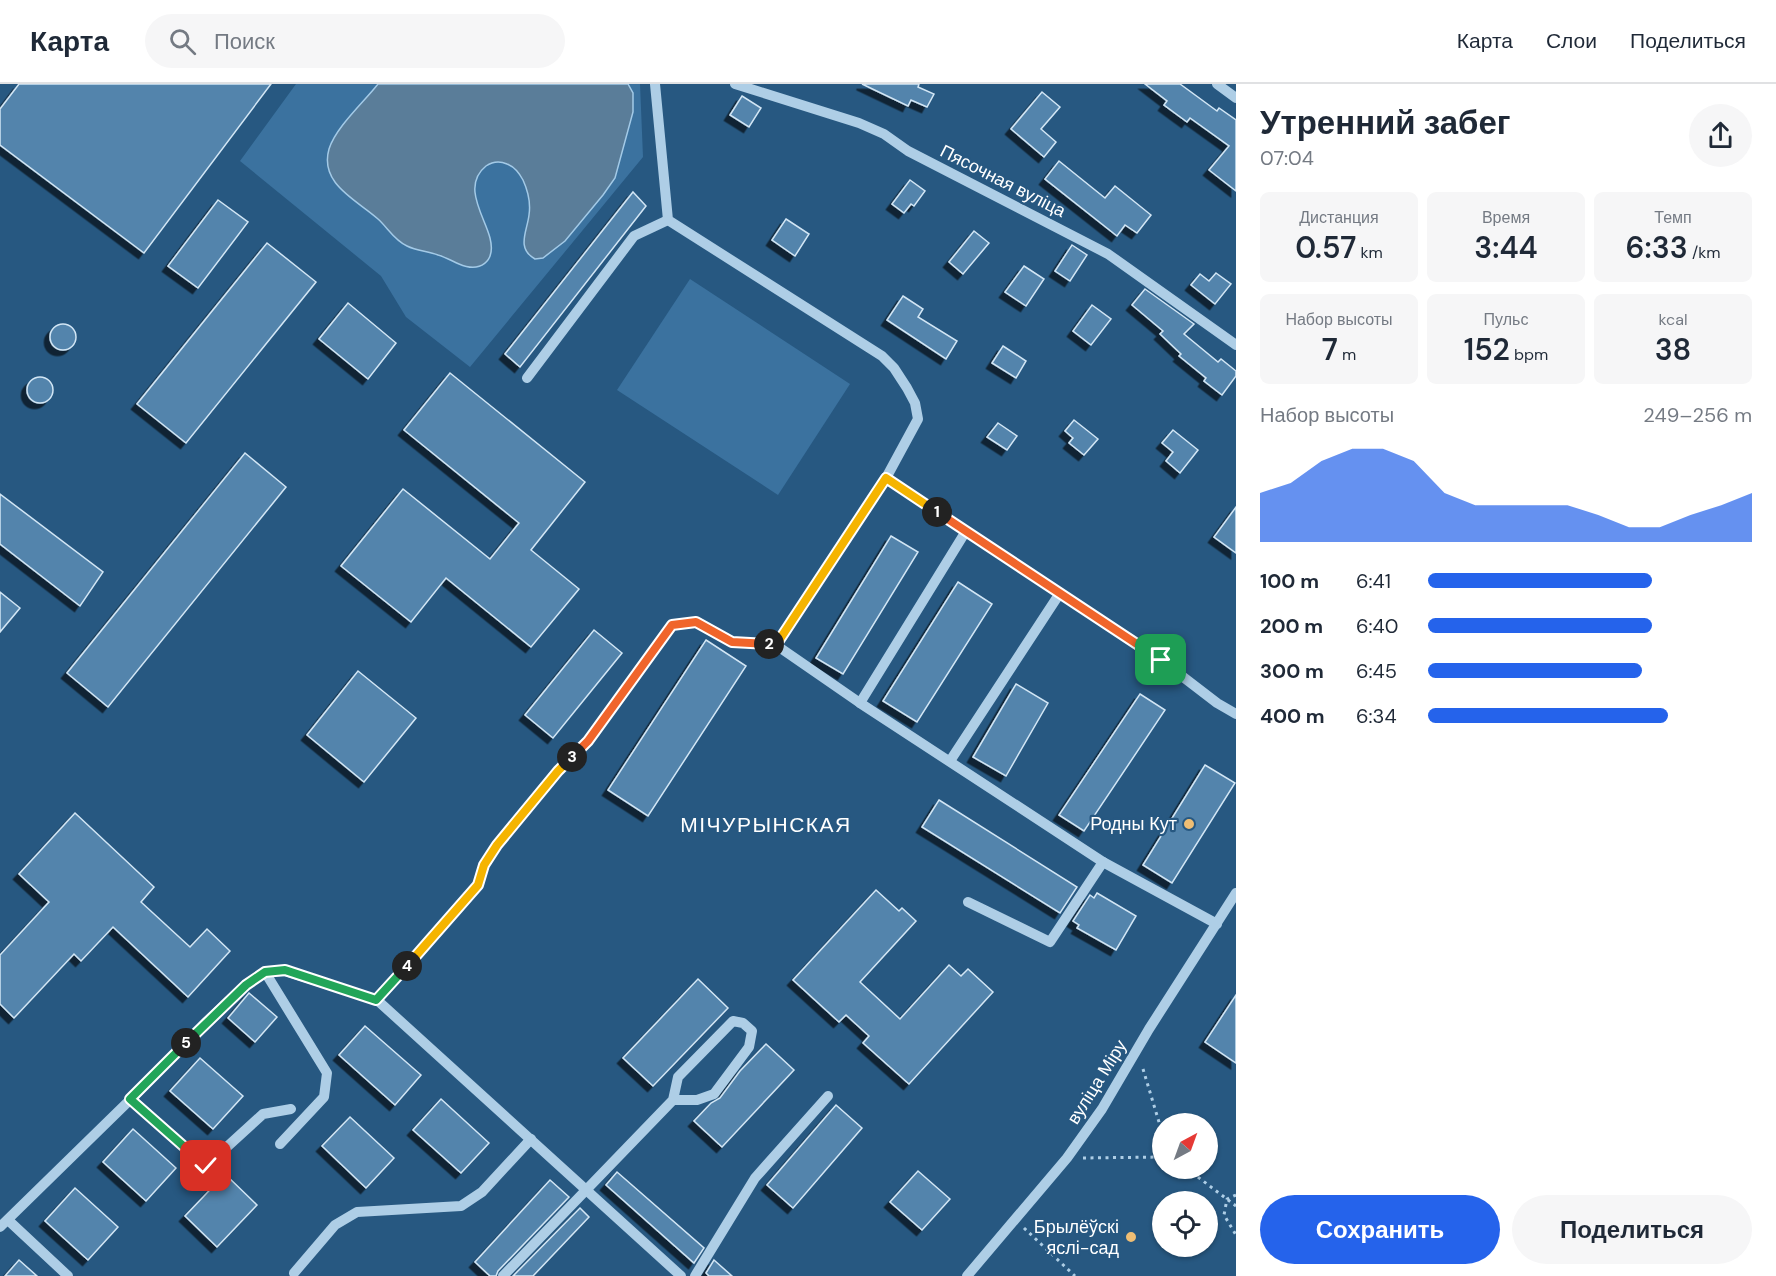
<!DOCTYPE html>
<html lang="ru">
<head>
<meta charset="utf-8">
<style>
  :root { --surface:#fff; --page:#f6f6f7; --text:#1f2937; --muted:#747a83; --line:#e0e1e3; --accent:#2563eb }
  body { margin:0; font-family:"DM Sans",sans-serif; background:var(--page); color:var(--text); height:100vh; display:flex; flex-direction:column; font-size:22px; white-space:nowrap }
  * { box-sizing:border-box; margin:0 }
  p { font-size:20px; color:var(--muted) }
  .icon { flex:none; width:33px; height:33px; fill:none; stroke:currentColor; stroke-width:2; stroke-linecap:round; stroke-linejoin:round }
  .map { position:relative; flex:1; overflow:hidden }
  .sheet { display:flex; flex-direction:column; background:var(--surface); width:540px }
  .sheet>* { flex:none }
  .needle { width:39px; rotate:41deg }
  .controls { position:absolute; left:1152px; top:1029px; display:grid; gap:12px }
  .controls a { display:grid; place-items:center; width:66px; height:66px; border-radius:50%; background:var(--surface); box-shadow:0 2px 4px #0004; font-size:30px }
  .pin { position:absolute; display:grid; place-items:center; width:51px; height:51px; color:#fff; margin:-26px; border-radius:12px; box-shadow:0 3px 9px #0006 }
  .km { position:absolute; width:30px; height:30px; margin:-15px; border-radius:50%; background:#222; color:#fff; font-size:16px; line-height:30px; text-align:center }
  .round { display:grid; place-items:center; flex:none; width:63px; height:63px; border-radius:32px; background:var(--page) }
  .headline { display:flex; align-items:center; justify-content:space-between; height:102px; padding:0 24px }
  h1 { font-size:33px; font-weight:600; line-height:45px }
  .figures { display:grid; grid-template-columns:repeat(3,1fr); gap:9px; height:102px; padding:6px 24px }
  .figures div { display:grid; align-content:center; border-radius:9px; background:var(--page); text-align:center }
  .figures b { font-size:30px; font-weight:600 }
  .figures small { font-size:16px; font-weight:400 }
  .figures p { font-size:16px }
  .chart { height:168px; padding:12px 24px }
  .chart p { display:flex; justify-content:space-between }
  .chart svg { width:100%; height:108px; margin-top:6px; fill:var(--accent); opacity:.7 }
  .cta { display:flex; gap:12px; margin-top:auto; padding:12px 24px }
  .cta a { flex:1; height:69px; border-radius:36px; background:var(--accent); color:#fff; font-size:24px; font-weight:600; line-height:69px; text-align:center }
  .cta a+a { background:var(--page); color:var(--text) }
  ul { padding:0 24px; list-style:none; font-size:20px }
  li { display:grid; grid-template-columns:96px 72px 1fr; align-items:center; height:45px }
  li i { height:15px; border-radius:8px; background:var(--accent) }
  header { display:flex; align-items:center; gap:36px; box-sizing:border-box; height:84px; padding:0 30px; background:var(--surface); border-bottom:2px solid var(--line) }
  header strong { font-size:28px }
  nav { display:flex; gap:33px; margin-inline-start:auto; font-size:21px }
  .search { width:420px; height:54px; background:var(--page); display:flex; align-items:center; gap:15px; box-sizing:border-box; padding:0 21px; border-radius:33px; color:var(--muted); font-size:22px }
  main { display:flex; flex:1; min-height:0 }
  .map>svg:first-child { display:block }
  .green { fill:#3b729f }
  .water { fill:#5a7d99; stroke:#a3cae7; stroke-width:1.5 }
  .building { fill:#5384ac; stroke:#d2e6f5; stroke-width:1.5; filter:url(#shadow) }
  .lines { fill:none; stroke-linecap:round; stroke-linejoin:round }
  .path { stroke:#aecee6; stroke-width:3; stroke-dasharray:3 4.5; stroke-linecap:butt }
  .minor { stroke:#aecee6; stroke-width:10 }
  .split-1-casing { stroke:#fff; stroke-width:12 }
  .split-2-casing { stroke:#fff; stroke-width:12 }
  .split-3-casing { stroke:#fff; stroke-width:12 }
  .split-4-casing { stroke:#fff; stroke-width:12 }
  .split-5-casing { stroke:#fff; stroke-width:12 }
  .split-6-casing { stroke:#fff; stroke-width:12 }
  .split-1 { stroke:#f0652b; stroke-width:8 }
  .split-2 { stroke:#f5b400; stroke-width:8 }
  .split-3 { stroke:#f0652b; stroke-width:8 }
  .split-4 { stroke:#f5b400; stroke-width:8 }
  .split-5 { stroke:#22a559; stroke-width:8 }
  .split-6 { stroke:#22a559; stroke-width:8 }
  .poi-dot { fill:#efbe74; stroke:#275881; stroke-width:2 }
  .labels { text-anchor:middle; stroke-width:4.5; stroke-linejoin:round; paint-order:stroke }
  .street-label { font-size:18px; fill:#fff; stroke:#275881 }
  .poi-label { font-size:18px; fill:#fff; stroke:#275881; text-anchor:end }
  .quarter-label { font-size:21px; letter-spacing:1.5px; fill:#fff; stroke:#275881 }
</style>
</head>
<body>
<header>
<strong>Карта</strong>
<div class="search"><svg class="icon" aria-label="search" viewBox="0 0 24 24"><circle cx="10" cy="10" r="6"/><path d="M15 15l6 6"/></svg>Поиск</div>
<nav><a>Карта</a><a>Слои</a><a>Поделиться</a></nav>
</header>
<main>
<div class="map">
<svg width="1236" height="1192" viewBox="0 0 1236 1192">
  <defs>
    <filter id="shadow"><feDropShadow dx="-5.5" dy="5.5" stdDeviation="0" flood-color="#0009"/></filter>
  </defs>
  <rect width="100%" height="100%" fill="#275881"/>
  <g class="green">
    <polygon points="296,0 640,0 643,73 470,283 406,233 381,192 240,77"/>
    <polygon points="690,195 850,300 778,411 617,306"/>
  </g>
  <path class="water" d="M378,0H628L633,9V28L615,94L603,111L565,157L543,174L535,175C516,164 527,148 529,131C531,118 528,107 523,96C519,89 515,83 507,80C500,77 492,78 486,82C461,102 485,133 490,154C496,178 480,189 459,180C452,177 445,173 438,171C428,167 417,167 407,162C394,156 388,144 378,135C357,116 319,100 329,65C336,43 364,18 378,0Z"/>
  <g class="building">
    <polygon points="19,0 271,0 144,169 0,61 0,25"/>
    <polygon points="862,0 919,0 918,3 934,10 927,23 911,16 908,22"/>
    <polygon points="1145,0 1180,0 1217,27 1219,24 1236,36 1236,107 1209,86 1229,62 1190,34 1187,38 1164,21 1167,17"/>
    <polygon points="1042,8 1060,23 1041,45 1056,58 1044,73 1011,45"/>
    <polygon points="742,12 761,24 749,43 730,31"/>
    <polygon points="1059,77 1105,114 1115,102 1151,131 1137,149 1125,141 1117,152 1045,95"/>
    <polygon points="910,96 925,107 914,122 911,120 904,129 892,120"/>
    <polygon points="633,108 646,122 520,283 505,270"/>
    <polygon points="218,116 248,138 198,204 168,182"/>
    <polygon points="786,135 809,150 795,172 772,156"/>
    <polygon points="974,147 989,159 963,190 949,178"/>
    <polygon points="267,159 316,198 186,359 137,320"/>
    <polygon points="1072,161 1087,171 1070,197 1055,187"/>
    <polygon points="1024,182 1044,195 1026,222 1005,208"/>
    <polygon points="1216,189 1231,200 1215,220 1191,201 1200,190 1209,197"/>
    <polygon points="1145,205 1194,240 1184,250 1218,278 1221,275 1236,287 1236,292 1222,311 1204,297 1206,294 1179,272 1181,270 1160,250 1163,247 1132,221"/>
    <polygon points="903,212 923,225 918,233 957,257 946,275 887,236"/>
    <polygon points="348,219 396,259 368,295 319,255"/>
    <polygon points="1092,221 1111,235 1091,261 1073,247"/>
    <circle cx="63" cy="253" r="13"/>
    <polygon points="1003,262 1026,277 1016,294 992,279"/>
    <polygon points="450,289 585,398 531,466 579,505 531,563 446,494 411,538 341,482 403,405 490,475 519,439 404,346"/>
    <circle cx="40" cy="306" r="13"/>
    <polygon points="1074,336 1098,355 1084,371 1069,359 1073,354 1065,347"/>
    <polygon points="998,339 1017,352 1007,366 987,353"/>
    <polygon points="1173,346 1198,366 1180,389 1166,377 1173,368 1162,359"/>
    <polygon points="245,369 286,403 108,623 67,589"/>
    <polygon points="0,410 103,488 80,522 0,460"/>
    <polygon points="1236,423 1236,469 1214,453"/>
    <polygon points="891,452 918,468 843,590 816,574"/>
    <polygon points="958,498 992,520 917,638 883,617"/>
    <polygon points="0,508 20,524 0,548"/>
    <polygon points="594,546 622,569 553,654 525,631"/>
    <polygon points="706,556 746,582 648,732 608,706"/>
    <polygon points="358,587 416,634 364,698 307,651"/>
    <polygon points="1016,600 1048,619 1006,692 973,673"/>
    <polygon points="1140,610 1165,626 1084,747 1059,731"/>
    <polygon points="1205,681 1235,699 1172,799 1143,781"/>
    <polygon points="939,716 1077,803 1060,829 922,743"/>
    <polygon points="75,729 154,803 141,818 190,863 207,845 230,867 188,913 113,843 81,877 74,870 14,934 0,920 0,871 49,818 19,790"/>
    <polygon points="876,806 899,827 902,824 916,837 860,898 900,935 949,881 961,892 968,885 993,908 909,1000 863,959 869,952 846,931 839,938 793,896"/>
    <polygon points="1097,809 1136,832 1116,866 1077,844 1079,841 1073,837 1090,811 1094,814"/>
    <polygon points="698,895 728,924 653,1002 623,974"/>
    <polygon points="249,909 277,933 255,958 228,934"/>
    <polygon points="1236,911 1236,979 1205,958"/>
    <polygon points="365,942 421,991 395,1021 339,971"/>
    <polygon points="766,960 794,986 722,1063 694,1037 711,1019 720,1014 740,987"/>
    <polygon points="200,974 243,1012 213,1045 170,1007"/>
    <polygon points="441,1015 489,1059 461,1089 413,1046"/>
    <polygon points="836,1021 862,1044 793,1124 767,1101"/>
    <polygon points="350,1033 394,1074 366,1104 322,1062"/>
    <polygon points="133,1045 176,1084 146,1117 103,1078"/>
    <polygon points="918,1087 950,1115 922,1146 890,1118"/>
    <polygon points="617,1088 704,1164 694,1179 606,1101"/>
    <polygon points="225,1090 257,1121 217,1163 185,1132"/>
    <polygon points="550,1096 569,1113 498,1187 496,1192 490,1192 475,1178"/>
    <polygon points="75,1104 118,1143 88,1176 45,1137"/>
    <polygon points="580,1124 589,1133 533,1192 513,1192"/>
    <polygon points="19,1176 37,1192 5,1192"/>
    <polygon points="714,1176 732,1192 709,1192 706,1189"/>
  </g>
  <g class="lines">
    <g class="path">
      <polyline points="1143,985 1162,1048"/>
      <polyline points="1083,1074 1162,1073"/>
      <polyline points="1186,1084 1236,1122"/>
      <polyline points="1236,1111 1227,1115 1224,1131 1236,1151"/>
      <polyline points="1024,1144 1075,1192"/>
    </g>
    <g class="minor">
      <polyline points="655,0 668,136 882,272 894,284 907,304 915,319 918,335 886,394 776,561"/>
      <polyline points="735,0 859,39 884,50 908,67 1108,170 1236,261"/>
      <polyline points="1217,0 1236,14"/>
      <polyline points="527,294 634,152 668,136"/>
      <polyline points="886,394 1161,576 1217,619 1236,630"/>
      <polyline points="860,619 966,447"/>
      <polyline points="950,677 1060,509"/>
      <polyline points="968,818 1050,858 1103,778"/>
      <polyline points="265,888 327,989 324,1013 280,1060"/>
      <polyline points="377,916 478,801 484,781 497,761 558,687 588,657 672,541 696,538 732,558 776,561 860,619 1103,778 1217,840"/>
      <polyline points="131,1015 206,1082 263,1030 291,1025"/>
      <polyline points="8,1136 68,1192"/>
      <polyline points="0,1143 135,1011 205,939 246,901 265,888 285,887 377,916 681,1192"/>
      <polyline points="294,1189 335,1141 357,1128 461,1122 482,1108 531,1055"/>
      <polyline points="503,1192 673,1016 678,993 733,937 743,939 752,947 749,963 714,1010 697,1016 673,1016"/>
      <polyline points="695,1192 755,1094 828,1012"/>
      <polyline points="967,1192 1067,1074 1102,1025 1149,945 1236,809"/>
    </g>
  </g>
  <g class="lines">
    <defs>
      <polyline id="split-1" points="937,428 1161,576"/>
      <polyline id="split-2" points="769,560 776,561 886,394 937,428"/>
      <polyline id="split-3" points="572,673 588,657 672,541 696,538 732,558 769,560"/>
      <polyline id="split-4" points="407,882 478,801 484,781 497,761 558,687 572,673"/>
      <polyline id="split-5" points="186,959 246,901 265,888 285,886 376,916 407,882"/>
      <polyline id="split-6" points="186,959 130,1015 206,1082"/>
    </defs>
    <use href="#split-1" class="split-1-casing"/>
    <use href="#split-2" class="split-2-casing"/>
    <use href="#split-3" class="split-3-casing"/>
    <use href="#split-4" class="split-4-casing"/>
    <use href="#split-5" class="split-5-casing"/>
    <use href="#split-6" class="split-6-casing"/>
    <use href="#split-1" class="split-1"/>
    <use href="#split-2" class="split-2"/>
    <use href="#split-3" class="split-3"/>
    <use href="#split-4" class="split-4"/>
    <use href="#split-5" class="split-5"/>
    <use href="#split-6" class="split-6"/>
  </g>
  <g class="poi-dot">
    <circle cx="1189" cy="740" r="6"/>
    <circle cx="1131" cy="1153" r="6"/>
  </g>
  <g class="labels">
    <g class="street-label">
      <text transform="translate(1003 97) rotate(27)" y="6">Пясочная вуліца</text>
      <text transform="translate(1097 998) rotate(-58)" y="6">вуліца Міру</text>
    </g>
    <g class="poi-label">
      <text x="1177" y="746">Родны Кут</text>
      <text x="1119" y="1149">Брылёўскі<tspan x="1119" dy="21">яслі-сад</tspan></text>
    </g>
    <g class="quarter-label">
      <text x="766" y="748">МІЧУРЫНСКАЯ</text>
    </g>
  </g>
</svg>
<div class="controls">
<a><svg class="needle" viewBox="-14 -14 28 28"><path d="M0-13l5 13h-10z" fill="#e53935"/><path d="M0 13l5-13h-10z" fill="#747a83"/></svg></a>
<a><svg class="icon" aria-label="locate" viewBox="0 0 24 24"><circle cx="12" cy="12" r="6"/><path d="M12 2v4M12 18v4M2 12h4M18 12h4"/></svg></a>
</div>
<div class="pin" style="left:1161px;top:576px;background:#1e9e55"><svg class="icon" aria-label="arrive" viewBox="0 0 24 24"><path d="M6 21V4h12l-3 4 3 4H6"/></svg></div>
<div class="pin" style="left:206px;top:1082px;background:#d93025"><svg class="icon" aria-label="check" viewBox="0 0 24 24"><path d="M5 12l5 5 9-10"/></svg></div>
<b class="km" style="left:937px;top:428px">1</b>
<b class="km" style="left:769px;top:560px">2</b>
<b class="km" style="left:572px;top:673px">3</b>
<b class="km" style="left:407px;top:882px">4</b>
<b class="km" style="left:186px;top:959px">5</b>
</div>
<section class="sheet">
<div class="headline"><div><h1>Утренний забег</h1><p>07:04</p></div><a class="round"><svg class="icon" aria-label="share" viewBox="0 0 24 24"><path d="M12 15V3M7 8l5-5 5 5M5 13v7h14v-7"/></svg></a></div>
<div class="figures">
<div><p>Дистанция</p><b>0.57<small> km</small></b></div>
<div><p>Время</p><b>3:44</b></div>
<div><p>Темп</p><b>6:33<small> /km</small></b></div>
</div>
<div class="figures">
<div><p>Набор высоты</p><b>7<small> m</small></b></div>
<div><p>Пульс</p><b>152<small> bpm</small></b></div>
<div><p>kcal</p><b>38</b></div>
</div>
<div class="chart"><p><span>Набор высоты</span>249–256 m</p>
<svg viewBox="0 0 160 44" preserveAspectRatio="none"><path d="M0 44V24L10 20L20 11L30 6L40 6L50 11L60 24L70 29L80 29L90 29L100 29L110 33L120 38L130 38L140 33L150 29L160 24V44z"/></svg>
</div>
<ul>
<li><b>100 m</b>6:41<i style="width:69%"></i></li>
<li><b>200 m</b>6:40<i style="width:69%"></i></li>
<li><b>300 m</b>6:45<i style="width:66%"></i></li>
<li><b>400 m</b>6:34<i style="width:74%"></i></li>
</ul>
<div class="cta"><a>Сохранить</a><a>Поделиться</a></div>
</section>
</main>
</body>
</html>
